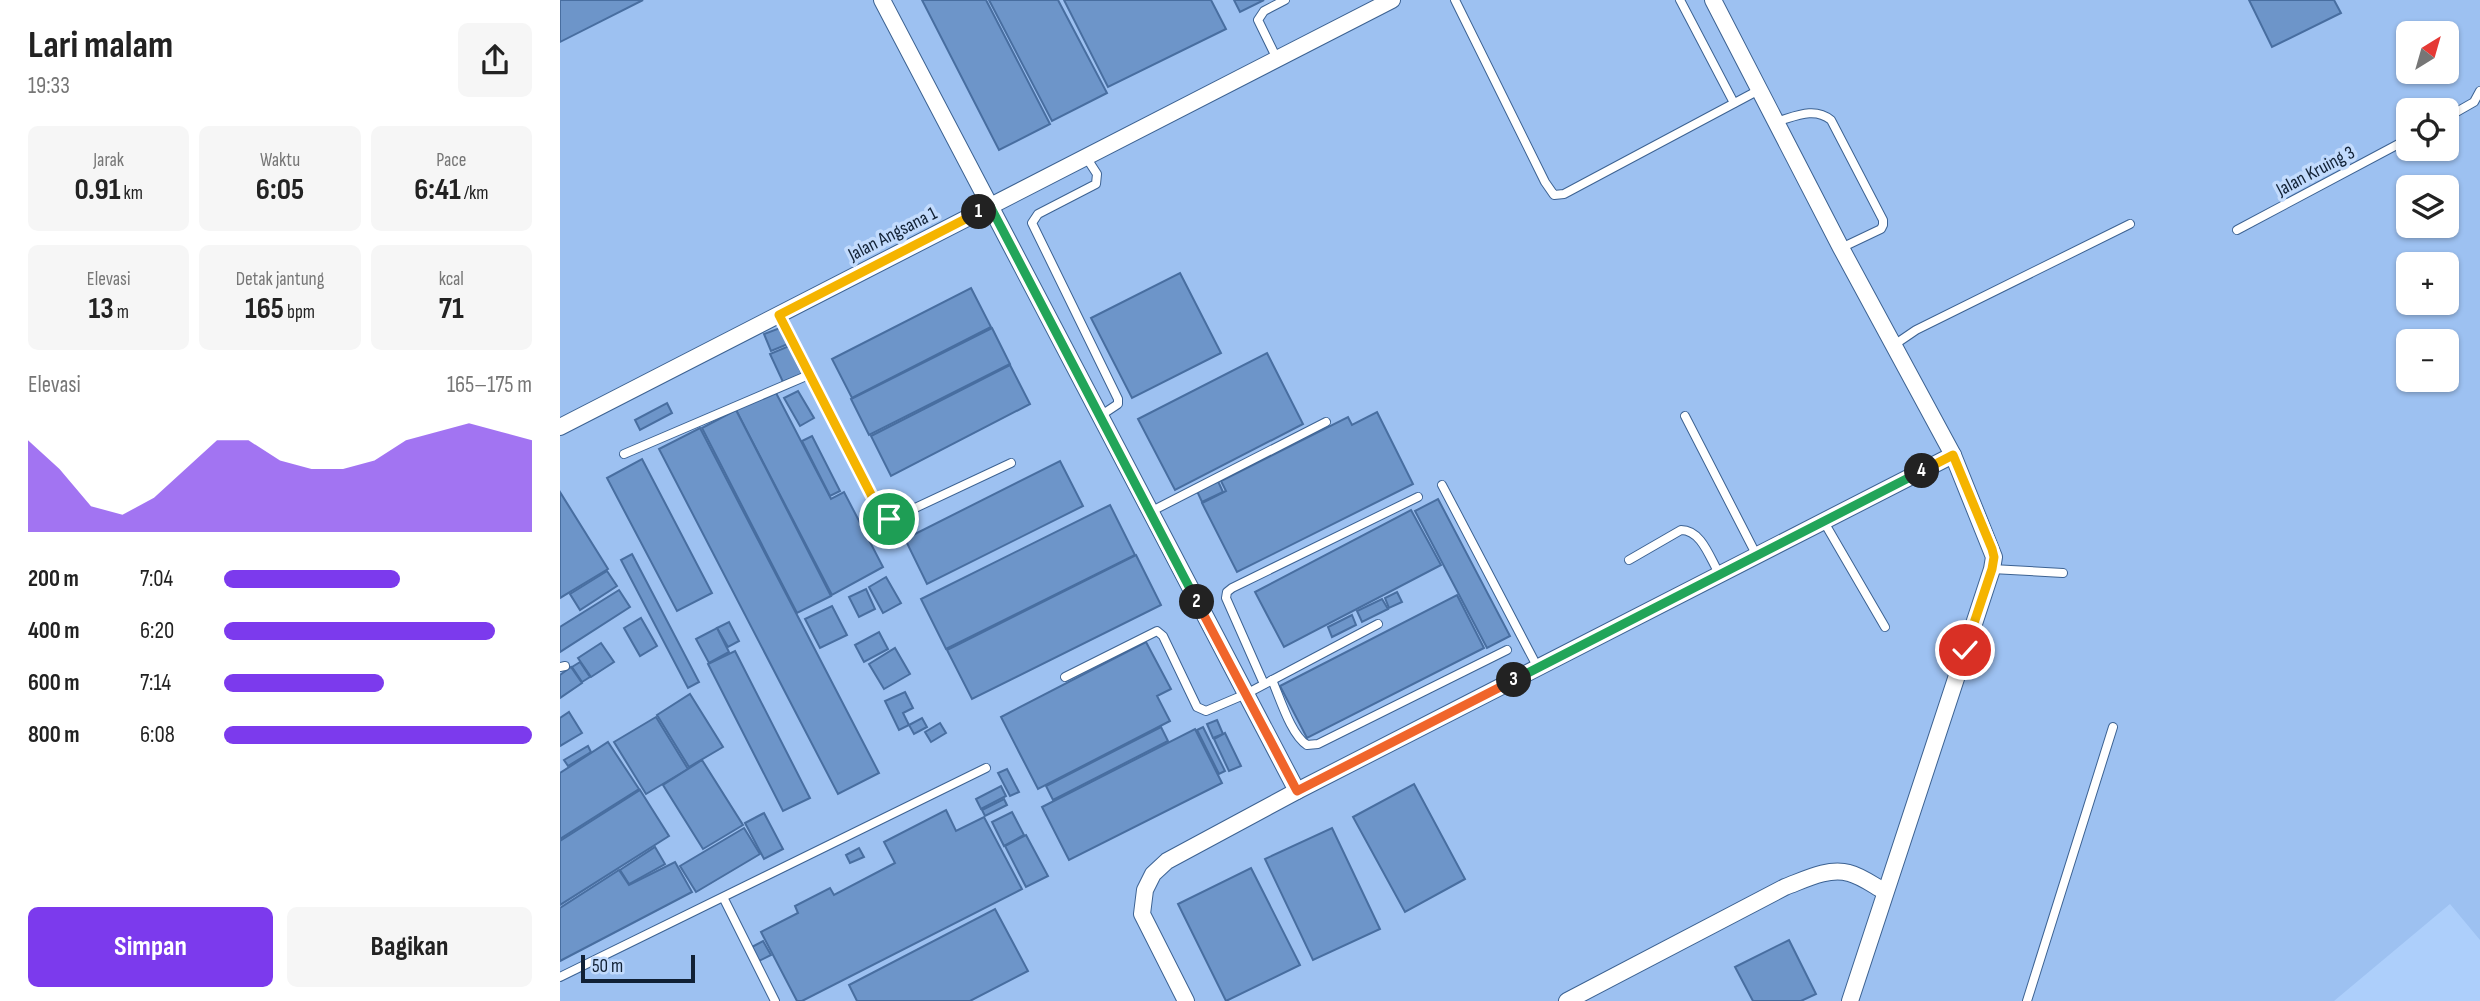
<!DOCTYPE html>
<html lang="id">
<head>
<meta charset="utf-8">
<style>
  :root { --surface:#fff; --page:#f6f6f6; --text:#222; --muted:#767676; --accent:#7c3aed }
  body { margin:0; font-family:"Sofia Sans Condensed",sans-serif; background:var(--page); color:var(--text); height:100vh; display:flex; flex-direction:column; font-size:26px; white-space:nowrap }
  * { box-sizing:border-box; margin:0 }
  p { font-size:23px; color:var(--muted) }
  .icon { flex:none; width:38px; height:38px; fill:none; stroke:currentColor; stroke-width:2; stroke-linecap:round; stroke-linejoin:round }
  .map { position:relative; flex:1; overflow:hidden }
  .details { display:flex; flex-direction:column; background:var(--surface); width:560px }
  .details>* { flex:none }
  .needle { width:46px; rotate:37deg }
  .fabs { position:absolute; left:1836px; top:21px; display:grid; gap:14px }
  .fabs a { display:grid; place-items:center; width:63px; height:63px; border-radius:10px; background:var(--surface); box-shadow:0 2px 5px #0004; font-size:35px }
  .scale { position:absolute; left:21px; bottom:18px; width:114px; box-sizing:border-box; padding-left:7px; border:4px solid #112135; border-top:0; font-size:19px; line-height:24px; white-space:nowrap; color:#112135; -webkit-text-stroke:5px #c2dbfd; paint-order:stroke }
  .pin { position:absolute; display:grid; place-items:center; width:60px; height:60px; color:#fff; margin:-30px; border:4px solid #fff; border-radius:50%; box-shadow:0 2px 7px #0007 }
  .km { position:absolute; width:35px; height:35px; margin:-18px; border-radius:50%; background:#222; color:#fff; font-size:19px; line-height:35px; text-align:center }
  .round { display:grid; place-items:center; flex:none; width:74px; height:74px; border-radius:10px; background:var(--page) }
  .overview { display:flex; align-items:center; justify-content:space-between; height:119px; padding:0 28px }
  h1 { font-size:38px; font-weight:700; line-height:52px }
  .metrics { display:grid; grid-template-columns:repeat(3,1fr); gap:10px; height:119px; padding:7px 28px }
  .metrics div { display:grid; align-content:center; border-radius:10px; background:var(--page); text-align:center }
  .metrics b { font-size:30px; font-weight:700 }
  .metrics small { font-size:19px; font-weight:400 }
  .metrics p { font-size:19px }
  .chart { height:196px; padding:14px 28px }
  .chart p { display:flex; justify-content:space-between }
  .chart svg { width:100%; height:126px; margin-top:7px; fill:var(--accent); opacity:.7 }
  .primary-button { display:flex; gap:14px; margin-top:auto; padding:14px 28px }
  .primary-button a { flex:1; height:80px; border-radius:10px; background:var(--accent); color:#fff; font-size:28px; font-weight:700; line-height:80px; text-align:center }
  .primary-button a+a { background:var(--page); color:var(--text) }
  ul { padding:0 28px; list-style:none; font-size:23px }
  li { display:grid; grid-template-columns:112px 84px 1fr; align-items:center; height:52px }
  li i { height:18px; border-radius:9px; background:var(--accent) }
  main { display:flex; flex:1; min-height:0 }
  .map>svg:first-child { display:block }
  .built { fill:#9dc1f1; fill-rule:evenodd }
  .building { fill:#6d95c9; stroke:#486ea0; stroke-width:2 }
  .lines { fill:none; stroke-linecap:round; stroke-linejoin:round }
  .lane-casing { stroke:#3c6292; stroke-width:10 }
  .street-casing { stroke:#3c6292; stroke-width:18 }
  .lane { stroke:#fff; stroke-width:8 }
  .street { stroke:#fff; stroke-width:16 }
  .split-1-casing { stroke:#fff; stroke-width:14 }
  .split-2-casing { stroke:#fff; stroke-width:14 }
  .split-3-casing { stroke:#fff; stroke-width:14 }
  .split-4-casing { stroke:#fff; stroke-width:14 }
  .split-5-casing { stroke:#fff; stroke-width:14 }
  .split-1 { stroke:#f5b400; stroke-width:9 }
  .split-2 { stroke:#22a559; stroke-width:9 }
  .split-3 { stroke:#f0652b; stroke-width:9 }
  .split-4 { stroke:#22a559; stroke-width:9 }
  .split-5 { stroke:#f5b400; stroke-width:9 }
  .labels { text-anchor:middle; stroke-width:7; stroke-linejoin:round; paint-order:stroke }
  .street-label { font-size:19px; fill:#112135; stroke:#c2dbfd }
</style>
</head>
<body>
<main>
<section class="details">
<div class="overview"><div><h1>Lari malam</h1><p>19:33</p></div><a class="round"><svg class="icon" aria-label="share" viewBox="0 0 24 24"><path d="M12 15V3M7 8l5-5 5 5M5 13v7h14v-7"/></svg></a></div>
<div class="metrics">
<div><p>Jarak</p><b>0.91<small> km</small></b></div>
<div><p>Waktu</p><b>6:05</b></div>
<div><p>Pace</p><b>6:41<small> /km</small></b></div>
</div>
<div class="metrics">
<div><p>Elevasi</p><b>13<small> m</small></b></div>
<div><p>Detak jantung</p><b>165<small> bpm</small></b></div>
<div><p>kcal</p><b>71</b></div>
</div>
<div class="chart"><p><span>Elevasi</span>165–175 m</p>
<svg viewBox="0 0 160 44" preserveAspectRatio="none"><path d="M0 44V12L10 22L20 35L30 38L40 32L50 22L60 12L70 12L80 19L90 22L100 22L110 19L120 12L130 9L140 6L150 9L160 12V44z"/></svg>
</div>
<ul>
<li><b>200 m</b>7:04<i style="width:57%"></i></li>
<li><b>400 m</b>6:20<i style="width:88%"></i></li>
<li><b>600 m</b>7:14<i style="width:52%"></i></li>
<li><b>800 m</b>6:08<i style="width:100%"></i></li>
</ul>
<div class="primary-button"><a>Simpan</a><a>Bagikan</a></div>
</section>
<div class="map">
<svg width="1920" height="1001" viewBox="0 0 1920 1001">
  <rect width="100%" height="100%" fill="#adcffb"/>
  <path class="built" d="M0,0H1920V940L1890,904L1774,1001H0ZM1848,33H1886V72H1848ZM1848,110H1886V149H1848ZM1848,187H1886V226H1848ZM1848,264H1886V303H1848ZM1848,341H1886V380H1848Z"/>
  <g class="building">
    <polygon points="0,0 83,0 0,42"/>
    <polygon points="362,0 426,0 490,124 439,150"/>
    <polygon points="429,0 498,0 547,93 492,121"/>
    <polygon points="504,0 651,0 666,29 548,87"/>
    <polygon points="674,0 704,0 680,12"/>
    <polygon points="1689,0 1774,0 1781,13 1712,47"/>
    <polygon points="620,273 661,353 572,398 531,318"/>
    <polygon points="411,288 431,327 292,398 272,359"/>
    <polygon points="220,328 228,344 211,351 204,334"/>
    <polygon points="432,328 450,364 309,435 291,399"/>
    <polygon points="229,346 242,374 223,382 210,354"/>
    <polygon points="707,353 743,424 615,490 578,419"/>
    <polygon points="450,365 470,404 331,476 311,436"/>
    <polygon points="215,391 271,499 284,492 323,567 272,595 176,410"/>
    <polygon points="238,391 254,418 240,426 224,398"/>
    <polygon points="107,403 112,413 80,430 75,420"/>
    <polygon points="176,410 271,596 237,613 142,428"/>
    <polygon points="817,412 853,484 677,572 642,503 666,491 661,481 788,417 792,425"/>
    <polygon points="140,428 319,773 278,794 99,449"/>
    <polygon points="252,436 280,491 270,496 242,441"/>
    <polygon points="82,459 152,593 117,611 47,478"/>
    <polygon points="500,461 523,506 367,584 345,539"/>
    <polygon points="657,479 663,492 642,502 636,489"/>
    <polygon points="0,492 48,569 0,598"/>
    <polygon points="878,499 950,636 927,648 855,511"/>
    <polygon points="550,505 575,555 386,649 361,599"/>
    <polygon points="851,510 881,565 724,647 695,592"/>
    <polygon points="72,554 139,682 128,688 61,560"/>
    <polygon points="576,555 601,605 412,699 387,650"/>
    <polygon points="47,571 57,586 20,610 10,594"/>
    <polygon points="326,577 341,603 323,613 309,587"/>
    <polygon points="306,589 315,609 299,617 289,597"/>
    <polygon points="59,590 70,607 0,652 0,627"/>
    <polygon points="837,592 842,602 829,608 825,598"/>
    <polygon points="897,595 924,648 747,738 720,686"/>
    <polygon points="822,599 828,609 802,622 797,611"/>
    <polygon points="272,606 287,635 260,648 245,619"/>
    <polygon points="792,615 796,625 772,637 768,627"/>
    <polygon points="81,618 97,646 80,656 64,628"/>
    <polygon points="169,622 179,641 168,647 157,628"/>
    <polygon points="157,628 169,652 149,663 136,639"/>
    <polygon points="319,632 328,649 304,662 295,645"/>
    <polygon points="586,642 611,689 597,696 610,721 478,789 441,717"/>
    <polygon points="41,643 54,662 31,677 18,658"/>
    <polygon points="335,648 350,674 324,689 309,664"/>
    <polygon points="175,651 250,798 223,811 148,664"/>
    <polygon points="20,662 30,677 22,682 12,667"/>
    <polygon points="11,667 22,683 0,698 0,675"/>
    <polygon points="345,692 353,708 343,713 349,725 339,730 325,701"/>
    <polygon points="130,694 163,747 129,767 97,715"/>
    <polygon points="9,712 22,733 0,746 0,718"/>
    <polygon points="96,717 128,769 86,794 54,742"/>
    <polygon points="362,718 367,727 354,734 349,725"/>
    <polygon points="657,720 663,734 653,738 647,724"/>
    <polygon points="380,723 386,733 371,742 365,732"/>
    <polygon points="601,727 608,741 493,800 486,786"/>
    <polygon points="643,727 665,771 659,774 637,730"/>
    <polygon points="635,729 662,783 509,860 482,807"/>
    <polygon points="665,733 681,766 669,771 654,739"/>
    <polygon points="48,742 79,789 0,839 0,773"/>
    <polygon points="28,746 31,752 8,766 4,760"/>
    <polygon points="142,760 183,825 143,849 103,785"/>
    <polygon points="447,769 459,792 450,796 438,773"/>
    <polygon points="854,784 905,879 845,912 793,817"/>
    <polygon points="441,786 446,796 421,809 416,799"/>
    <polygon points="80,790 109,836 0,905 0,841"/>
    <polygon points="444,799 447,805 425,816 422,810"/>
    <polygon points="386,810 396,831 424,817 462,889 242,1001 237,1001 201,932 238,913 235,906 270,888 274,895 335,863 324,842"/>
    <polygon points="452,812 464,835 444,846 432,822"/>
    <polygon points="204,813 223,849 204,859 185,823"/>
    <polygon points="184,828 200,854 136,892 120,866"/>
    <polygon points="772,828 820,929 753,960 705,859"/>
    <polygon points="466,835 488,876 466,887 445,846"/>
    <polygon points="95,847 105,864 69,884 60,870"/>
    <polygon points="299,848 304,857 290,863 286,855"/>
    <polygon points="115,862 132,892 0,961 0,908 59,870 69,885"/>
    <polygon points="691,868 740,965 666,1001 618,904"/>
    <polygon points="435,909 468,971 410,1001 297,1001 289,985"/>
    <polygon points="1229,940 1256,994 1241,1001 1193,1001 1175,967"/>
    <polygon points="203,941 211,955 197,962 190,948"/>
  </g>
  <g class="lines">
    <defs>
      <g id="lane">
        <polyline points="895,0 985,182 994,195 1004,194 1199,90"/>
        <polyline points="1120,0 1174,103"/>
        <polyline points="717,59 698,20 704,11 725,0"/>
        <polyline points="1886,118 1914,102 1920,91"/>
        <path d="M1215,122C1234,117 1254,106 1271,120L1323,220V225L1321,229L1281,248"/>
        <polyline points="526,157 537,174 536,184 478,214 472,223 558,399 558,404 540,416"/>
        <polyline points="1677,230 1848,139"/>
        <path d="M219,315L318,508C324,518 328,519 338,516L451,463"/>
        <polyline points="1334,345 1356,330 1570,224"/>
        <polyline points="1125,416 1197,556"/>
        <polyline points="64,454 251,374"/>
        <polyline points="882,485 978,668"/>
        <polyline points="590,512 766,422"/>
        <polyline points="1264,522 1325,627"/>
        <path d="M1069,560L1121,530C1142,530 1150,559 1160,575"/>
        <polyline points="1432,569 1503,573"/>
        <polyline points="0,667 5,666"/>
        <polyline points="505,677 597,631 603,636 637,707 646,711 686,694 818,624"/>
        <path d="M712,680C720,698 731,735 747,745L758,744L947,650"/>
        <polyline points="704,684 666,598 667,592 672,588 858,497"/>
        <polyline points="164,899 215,1001"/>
        <polyline points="0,977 426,768"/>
        <polyline points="1467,1001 1553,727"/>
      </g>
      <g id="street">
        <polyline points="322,0 737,791"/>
        <polyline points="1153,0 1281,248 1393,455 1434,557 1432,569 1290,1001"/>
        <polyline points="0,427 832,0"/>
        <polyline points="626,1001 582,914 585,890 593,874 607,861 737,791 1393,455"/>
        <path d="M1007,1001L1225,887C1244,880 1268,867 1289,873C1301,876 1313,885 1324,891"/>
      </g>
    </defs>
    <use href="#lane" class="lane-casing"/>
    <use href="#street" class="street-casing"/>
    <use href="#lane" class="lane"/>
    <use href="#street" class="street"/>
  </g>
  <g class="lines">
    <defs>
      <polyline id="split-1" points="329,519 318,508 219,315 419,212"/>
      <polyline id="split-2" points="419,212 430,206 637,602"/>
      <polyline id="split-3" points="637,602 737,791 954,680"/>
      <polyline id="split-4" points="954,680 1362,471"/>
      <polyline id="split-5" points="1362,471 1393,455 1432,549 1434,557 1432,569 1405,650"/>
    </defs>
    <use href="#split-1" class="split-1-casing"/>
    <use href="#split-2" class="split-2-casing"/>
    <use href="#split-3" class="split-3-casing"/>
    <use href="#split-4" class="split-4-casing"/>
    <use href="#split-5" class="split-5-casing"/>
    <use href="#split-1" class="split-1"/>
    <use href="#split-2" class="split-2"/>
    <use href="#split-3" class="split-3"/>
    <use href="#split-4" class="split-4"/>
    <use href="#split-5" class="split-5"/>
  </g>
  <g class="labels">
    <g class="street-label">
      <text transform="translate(1755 170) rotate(-28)" y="7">Jalan Kruing 3</text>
      <text transform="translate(332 233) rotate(-27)" y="7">Jalan Angsana 1</text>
    </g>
  </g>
</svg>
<div class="fabs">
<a><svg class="needle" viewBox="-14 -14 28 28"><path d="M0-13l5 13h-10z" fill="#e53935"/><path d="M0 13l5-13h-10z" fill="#767676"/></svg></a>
<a><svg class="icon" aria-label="locate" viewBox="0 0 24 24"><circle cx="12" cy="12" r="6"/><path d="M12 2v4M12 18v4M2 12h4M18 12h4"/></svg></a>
<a><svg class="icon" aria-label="layers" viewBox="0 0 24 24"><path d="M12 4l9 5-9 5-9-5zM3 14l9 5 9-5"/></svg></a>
<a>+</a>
<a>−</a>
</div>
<div class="scale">50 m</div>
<div class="pin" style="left:329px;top:519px;background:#1e9e55"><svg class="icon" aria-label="arrive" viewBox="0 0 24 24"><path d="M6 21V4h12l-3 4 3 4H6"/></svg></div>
<div class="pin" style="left:1405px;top:650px;background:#d93025"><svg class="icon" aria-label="check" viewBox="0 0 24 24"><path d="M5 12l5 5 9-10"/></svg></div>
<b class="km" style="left:419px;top:212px">1</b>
<b class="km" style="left:637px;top:602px">2</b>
<b class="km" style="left:954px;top:680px">3</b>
<b class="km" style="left:1362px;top:471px">4</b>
</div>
</main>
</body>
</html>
